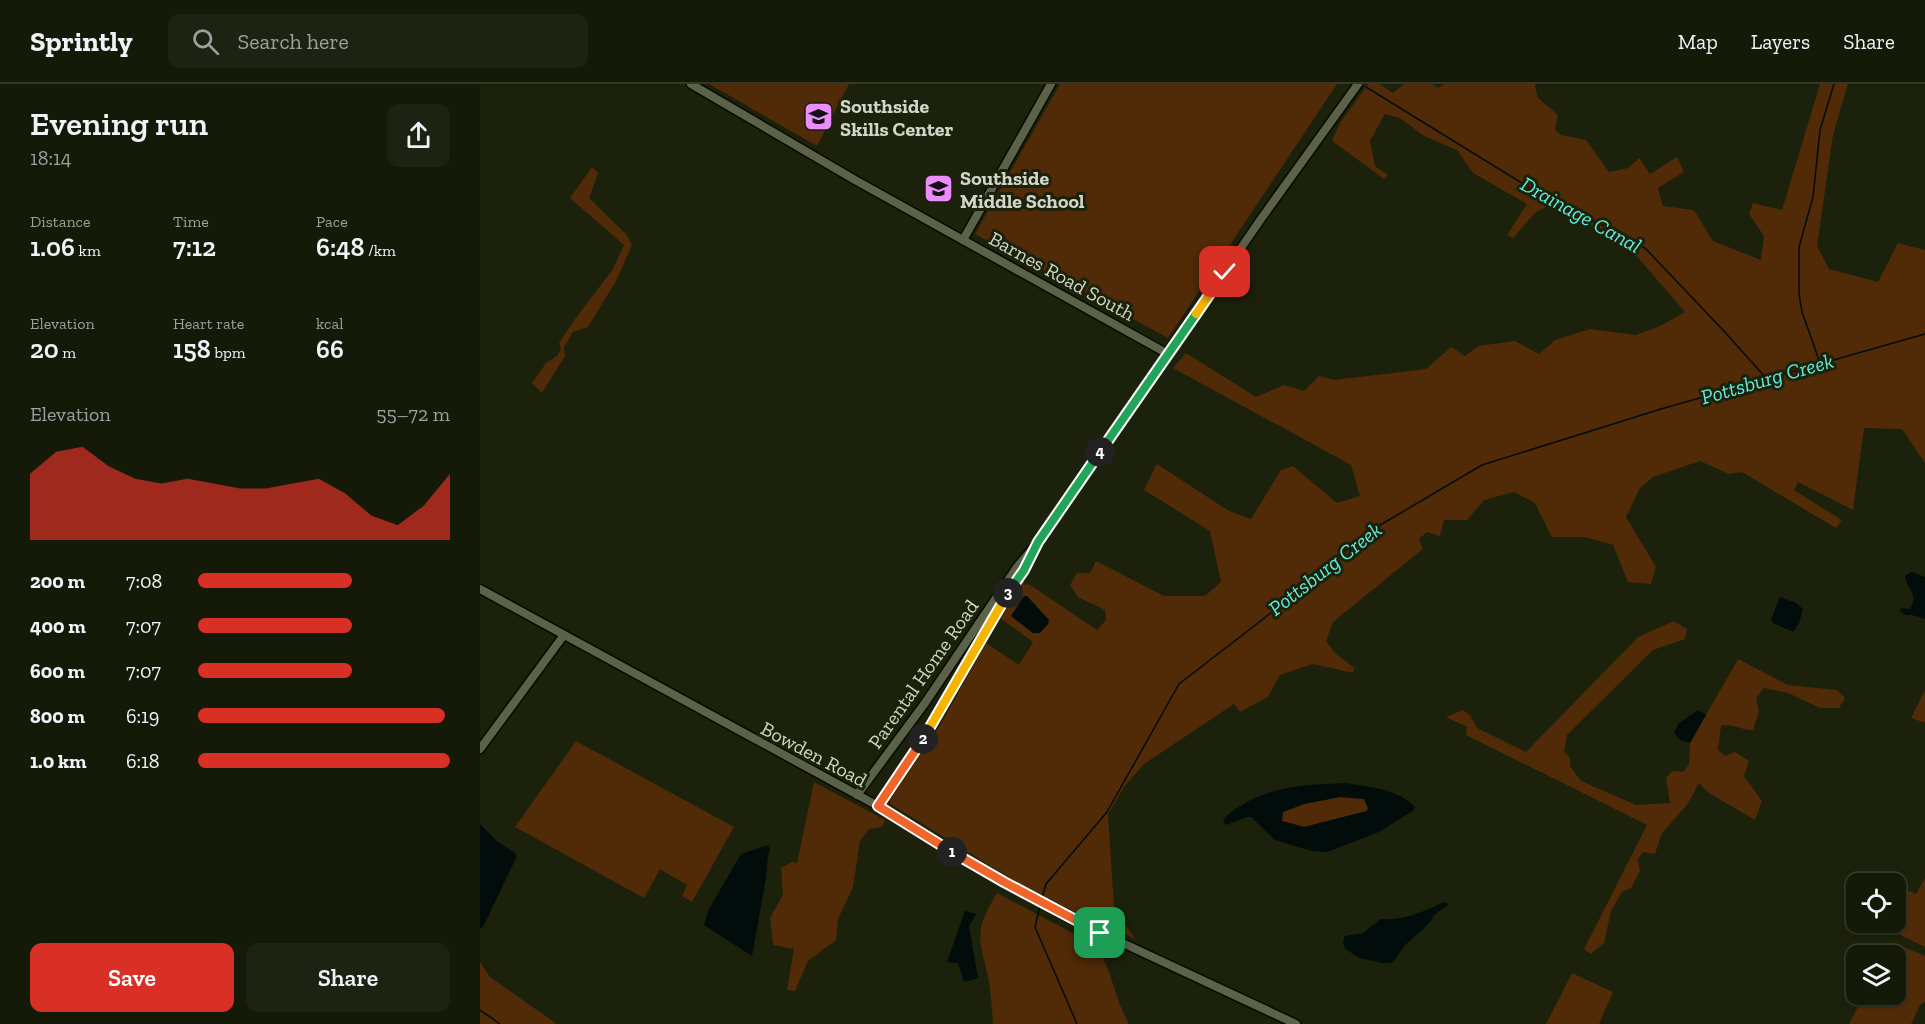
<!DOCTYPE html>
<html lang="en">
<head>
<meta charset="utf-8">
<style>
  :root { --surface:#141908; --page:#1d2212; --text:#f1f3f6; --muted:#9da09c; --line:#333829; --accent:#d93025 }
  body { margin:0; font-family:"Zilla Slab",serif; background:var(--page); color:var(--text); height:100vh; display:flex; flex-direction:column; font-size:22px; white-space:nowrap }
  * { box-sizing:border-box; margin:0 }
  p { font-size:20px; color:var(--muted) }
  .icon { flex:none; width:33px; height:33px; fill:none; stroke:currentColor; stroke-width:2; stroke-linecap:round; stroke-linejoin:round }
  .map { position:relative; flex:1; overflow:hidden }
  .sheet { display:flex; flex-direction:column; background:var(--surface); width:480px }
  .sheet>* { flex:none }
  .tools { position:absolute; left:1366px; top:789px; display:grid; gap:12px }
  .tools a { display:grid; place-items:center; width:60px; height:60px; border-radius:12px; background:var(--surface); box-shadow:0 2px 4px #0004,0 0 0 2px var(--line); font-size:30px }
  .pin { position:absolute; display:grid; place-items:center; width:51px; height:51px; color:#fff; margin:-26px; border-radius:12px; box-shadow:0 3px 9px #0006 }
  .km { position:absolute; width:30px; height:30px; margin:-15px; border-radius:50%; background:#222; color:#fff; font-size:16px; line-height:30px; text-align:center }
  .round { display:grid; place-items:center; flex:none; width:63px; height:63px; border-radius:12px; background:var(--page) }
  .summary { display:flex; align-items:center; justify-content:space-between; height:102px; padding:0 30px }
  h1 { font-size:33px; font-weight:600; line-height:45px }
  .stats { display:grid; grid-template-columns:repeat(3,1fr); gap:9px; height:102px; padding:6px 30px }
  .stats div { display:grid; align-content:center }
  .stats b { font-size:26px; font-weight:600 }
  .stats small { font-size:16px; font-weight:400 }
  .stats p { font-size:16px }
  .chart { height:168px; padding:12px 30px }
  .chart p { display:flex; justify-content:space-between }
  .chart svg { width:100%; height:108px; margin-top:6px; fill:var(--accent); opacity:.7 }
  .action { display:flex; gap:12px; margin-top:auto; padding:12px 30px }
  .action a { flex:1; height:69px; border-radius:12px; background:var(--accent); color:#fff; font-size:24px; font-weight:600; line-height:69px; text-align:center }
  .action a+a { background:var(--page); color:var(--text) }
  ul { padding:0 30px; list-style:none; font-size:20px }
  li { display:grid; grid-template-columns:96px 72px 1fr; align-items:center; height:45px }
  li i { height:15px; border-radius:8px; background:var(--accent) }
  header { display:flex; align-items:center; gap:36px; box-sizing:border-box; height:84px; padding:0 30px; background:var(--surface); border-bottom:2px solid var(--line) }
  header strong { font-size:28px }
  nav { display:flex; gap:33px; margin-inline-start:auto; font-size:21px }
  .search { width:420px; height:54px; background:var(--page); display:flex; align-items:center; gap:15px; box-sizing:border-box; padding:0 21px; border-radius:12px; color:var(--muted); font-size:22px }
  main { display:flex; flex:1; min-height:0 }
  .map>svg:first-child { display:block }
  .green { fill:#512a07 }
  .water { fill:#020c0a; fill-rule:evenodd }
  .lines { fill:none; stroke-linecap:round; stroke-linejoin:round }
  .stream { stroke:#020c0a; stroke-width:1.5 }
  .secondary-casing { stroke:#060a00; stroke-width:11 }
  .secondary { stroke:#5b6249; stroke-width:8 }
  .split-1-casing { stroke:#fff; stroke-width:12 }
  .split-2-casing { stroke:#fff; stroke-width:12 }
  .split-3-casing { stroke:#fff; stroke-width:12 }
  .split-4-casing { stroke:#fff; stroke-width:12 }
  .split-5-casing { stroke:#fff; stroke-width:12 }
  .split-6-casing { stroke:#fff; stroke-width:12 }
  .split-1 { stroke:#f0652b; stroke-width:8 }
  .split-2 { stroke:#f0652b; stroke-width:8 }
  .split-3 { stroke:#f5b400; stroke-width:8 }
  .split-4 { stroke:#22a559; stroke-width:8 }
  .split-5 { stroke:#22a559; stroke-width:8 }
  .split-6 { stroke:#f5b400; stroke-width:8 }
  .labels { text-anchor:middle; stroke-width:6; stroke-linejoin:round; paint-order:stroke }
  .poi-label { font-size:20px; font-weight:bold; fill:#d1d6c8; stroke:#1b210a; text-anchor:start }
  .street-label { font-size:20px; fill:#d1d6c8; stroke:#1b210a }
  .water-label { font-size:21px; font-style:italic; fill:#5fefe0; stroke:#1b210a }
</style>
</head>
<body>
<header>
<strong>Sprintly</strong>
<div class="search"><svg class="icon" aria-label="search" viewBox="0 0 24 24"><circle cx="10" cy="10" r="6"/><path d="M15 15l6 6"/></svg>Search here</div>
<nav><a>Map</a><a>Layers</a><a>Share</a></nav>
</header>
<main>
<section class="sheet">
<div class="summary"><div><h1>Evening run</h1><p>18:14</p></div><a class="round"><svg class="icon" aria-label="share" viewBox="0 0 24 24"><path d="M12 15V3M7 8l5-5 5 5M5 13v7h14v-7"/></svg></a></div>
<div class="stats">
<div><p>Distance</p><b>1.06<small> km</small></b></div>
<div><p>Time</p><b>7:12</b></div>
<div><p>Pace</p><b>6:48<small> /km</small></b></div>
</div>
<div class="stats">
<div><p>Elevation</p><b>20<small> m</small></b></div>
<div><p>Heart rate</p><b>158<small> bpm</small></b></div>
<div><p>kcal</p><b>66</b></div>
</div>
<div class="chart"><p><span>Elevation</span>55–72 m</p>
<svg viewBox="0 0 160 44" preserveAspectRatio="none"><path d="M0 44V17L10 8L20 6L30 14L40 19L50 21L60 19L70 21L80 23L90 23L100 21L110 19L120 25L130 34L140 38L150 30L160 17V44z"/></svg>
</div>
<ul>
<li><b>200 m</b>7:08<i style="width:61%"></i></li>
<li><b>400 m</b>7:07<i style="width:61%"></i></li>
<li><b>600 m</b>7:07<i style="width:61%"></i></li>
<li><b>800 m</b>6:19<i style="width:98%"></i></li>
<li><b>1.0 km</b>6:18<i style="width:100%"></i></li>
</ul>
<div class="action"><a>Save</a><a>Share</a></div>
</section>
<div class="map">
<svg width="1445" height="940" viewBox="0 0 1445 940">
  <rect width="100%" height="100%" fill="#1b210a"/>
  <g class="green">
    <polygon points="229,0 369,0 337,62"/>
    <polygon points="580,0 857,0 688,254 495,150"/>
    <polygon points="888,0 900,0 913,9 924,0 952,0 958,4 964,0 1056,0 1055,2 1058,14 1078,31 1075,46 1081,51 1106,56 1129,88 1148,84 1159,74 1170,90 1197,73 1204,88 1178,104 1183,122 1214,126 1233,157 1281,176 1284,152 1269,130 1273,119 1302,126 1340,0 1368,0 1353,51 1337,162 1349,185 1398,198 1418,159 1445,166 1445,379 1422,345 1384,344 1373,426 1318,398 1314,406 1362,436 1356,444 1262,388 1249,390 1220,377 1173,393 1160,404 1146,433 1176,483 1171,500 1148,498 1133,461 1105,453 1072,453 1055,419 1034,408 1004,416 987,436 964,436 960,452 947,448 939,455 943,465 853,538 846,557 854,568 874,584 873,589 833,580 800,591 788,613 760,628 754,620 664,680 644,703 628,730 634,823 655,855 627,841 622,842 535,797 415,723 410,720 410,716 459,643 506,559 539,581 553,558 520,534 543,495 545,501 549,500 617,546 626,536 625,526 598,513 590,501 597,489 610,489 616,477 684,512 725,512 741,498 730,447 664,406 677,380 749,427 771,435 801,386 813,382 857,419 880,412 871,381 693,284 706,269 776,313 804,301 824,307 839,292 854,296 946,285 971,263 985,272 998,262 1035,257 1059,270 1075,256 1110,245 1156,251 1180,242 1205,228 1147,161 1129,154 1106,139 1100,136 1090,137 1081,129 1066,123 1056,128 1033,154 1027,151 1047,120 993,89 977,66 944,52 920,34 905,30 890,57 895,82 908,91 904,95 852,57 860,39"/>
    <polygon points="112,83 118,89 109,114 147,151 152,161 136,197 108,243 93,248 84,263 85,272 62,309 52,299 66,279 77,272 81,265 79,259 95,235 133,185 144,161 90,114"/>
    <path d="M1194,537L1207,545L1205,555L1173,566L1087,651L1084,668L1090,674V682L1101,697L1156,721L1190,719L1186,694L1192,687L1203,688L1209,680L1210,659L1258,575L1308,601L1357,606L1365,614L1359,624H1340L1308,609L1284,604L1276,614L1279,628L1273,646C1262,646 1253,640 1242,641C1238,650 1241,657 1237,665L1245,672L1255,668L1269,677L1264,692L1282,717L1275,736L1229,709L1219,699L1207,721L1182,749L1175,770L1163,768L1158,775L1160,787L1151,804L1142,808L1131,827L1124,859L1111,870L1104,865L1167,741L986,651L987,643L966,633L983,626L990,631L997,644L1046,668L1158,553Z"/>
    <polygon points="1445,606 1445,639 1431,634"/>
    <polygon points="96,657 254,743 212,818 202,812 207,801 180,785 164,814 35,743"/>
    <polygon points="334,698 405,736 402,743 389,745 380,757 373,803 358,835 356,856 328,877 315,907 307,906 314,865 293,861 290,834 303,811 301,784 312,778 317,779"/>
    <polygon points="860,713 884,715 888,724 887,727 824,743 802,737 802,728 824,720"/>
    <polygon points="1445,794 1445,863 1408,845 1411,839 1416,838 1416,828 1427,806 1436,810"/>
    <path d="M517,809L617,862L628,885L640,921L649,940H513C512,926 511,912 509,898C500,855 492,850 517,809Z"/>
    <polygon points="1412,858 1445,872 1445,918 1440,921 1431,940 1369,940 1384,911 1416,910 1416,872 1405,871"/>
    <polygon points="0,878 10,893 77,940 0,940"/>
    <polygon points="1092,889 1133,908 1119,940 1066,940"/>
  </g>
  <g class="water">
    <path d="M1432,488L1445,493V535L1432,531H1425L1420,527L1421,524L1430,525C1439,511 1429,507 1425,494L1426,491Z"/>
    <polygon points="544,512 547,512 569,536 568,540 560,549 553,549 531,532"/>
    <polygon points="1300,513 1316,519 1323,525 1319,539 1314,547 1311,547 1293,539 1291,536"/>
    <polygon points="1218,626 1226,631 1210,659 1200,656 1194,649 1198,640"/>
    <path d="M866,699C889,703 918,705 935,723L934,726L899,748L847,768L832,767L795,756L771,733H767L746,741L743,738C746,730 753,727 760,722C793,701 828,701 866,699ZM860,713L884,715L888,724L887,727L824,743L802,737L803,728L824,720Z"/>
    <polygon points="0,740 18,758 35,769 37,772 3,843 0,844"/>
    <polygon points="288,761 290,766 288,771 286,794 272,872 224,841 229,825 261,770"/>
    <path d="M964,818L969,820L953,832L952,836L941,847L924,862L915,876L910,879H902L880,874L865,865L863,857L865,852L883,849L901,835C925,837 944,827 964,818Z"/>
    <polygon points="485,827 496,830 489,842 498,894 484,898 478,879 467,878"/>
  </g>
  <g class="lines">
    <g class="stream">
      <polyline points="886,3 1074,119 1122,141 1135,145 1165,164 1242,245 1286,294"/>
      <polyline points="1340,279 1322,228 1319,210 1319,163 1333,113 1340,46 1354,0"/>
      <polyline points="562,814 566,800 627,728 699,600 796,525 885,450 1002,381 1181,325 1445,250"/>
      <polyline points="560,822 555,843 597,940"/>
      <polyline points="0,926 20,940"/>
    </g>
    <defs>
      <g id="secondary">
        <polyline points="211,0 375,96 688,270"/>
        <polyline points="483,156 571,0"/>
        <polyline points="0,505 398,722 496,783 587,833 816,940"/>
        <polyline points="0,665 84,551"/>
        <polyline points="377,711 445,619 537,483 558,458 781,135 878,0"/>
        <path d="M398,722C440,660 478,596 515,531C526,511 541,493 551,472"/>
      </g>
    </defs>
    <use href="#secondary" class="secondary-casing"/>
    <use href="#secondary" class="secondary"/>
  </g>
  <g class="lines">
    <defs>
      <polyline id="split-1" points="472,768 524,798 620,849"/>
      <polyline id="split-2" points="443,655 398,722 472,768"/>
      <polyline id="split-3" points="443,655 528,509"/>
      <polyline id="split-4" points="528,509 544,486 558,458 620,368"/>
      <polyline id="split-5" points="620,368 716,230"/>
      <polyline id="split-6" points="716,230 745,188"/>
    </defs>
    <use href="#split-1" class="split-1-casing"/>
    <use href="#split-2" class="split-2-casing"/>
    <use href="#split-3" class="split-3-casing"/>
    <use href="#split-4" class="split-4-casing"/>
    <use href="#split-5" class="split-5-casing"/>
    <use href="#split-6" class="split-6-casing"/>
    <use href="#split-1" class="split-1"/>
    <use href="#split-2" class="split-2"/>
    <use href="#split-3" class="split-3"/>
    <use href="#split-4" class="split-4"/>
    <use href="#split-5" class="split-5"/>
    <use href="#split-6" class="split-6"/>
  </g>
  <defs>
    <symbol id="school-square" viewBox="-11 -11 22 22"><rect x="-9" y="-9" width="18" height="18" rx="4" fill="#eb8dfc" stroke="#1b210a"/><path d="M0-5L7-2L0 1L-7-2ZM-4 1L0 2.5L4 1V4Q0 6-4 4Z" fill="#111"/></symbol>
  </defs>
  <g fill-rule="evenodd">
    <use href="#school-square" x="322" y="16" width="33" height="33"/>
    <use href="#school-square" x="442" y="88" width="33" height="33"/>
  </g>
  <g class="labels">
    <g class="poi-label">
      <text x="360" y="29">Southside<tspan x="360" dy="23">Skills Center</tspan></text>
      <text x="480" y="101">Southside<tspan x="480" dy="23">Middle School</tspan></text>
    </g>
    <g class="street-label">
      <text transform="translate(582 192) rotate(29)" y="7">Barnes Road South</text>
      <text transform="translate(443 590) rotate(-55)" y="7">Parental Home Road</text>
      <text transform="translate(334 670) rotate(28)" y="7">Bowden Road</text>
    </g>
    <g class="water-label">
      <text transform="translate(1101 131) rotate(29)" y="7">Drainage Canal</text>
      <text transform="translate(1287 295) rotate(-16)" y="7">Pottsburg Creek</text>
      <text transform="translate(845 485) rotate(-38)" y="7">Pottsburg Creek</text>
    </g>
  </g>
</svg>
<div class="tools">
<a><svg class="icon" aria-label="locate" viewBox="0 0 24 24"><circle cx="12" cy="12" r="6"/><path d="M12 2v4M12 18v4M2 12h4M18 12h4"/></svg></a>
<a><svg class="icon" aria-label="layers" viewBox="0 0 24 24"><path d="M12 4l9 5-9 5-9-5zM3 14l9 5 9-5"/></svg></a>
</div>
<div class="pin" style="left:620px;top:849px;background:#1e9e55"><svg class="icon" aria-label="arrive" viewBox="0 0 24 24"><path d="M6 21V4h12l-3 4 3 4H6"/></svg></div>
<div class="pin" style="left:745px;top:188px;background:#d93025"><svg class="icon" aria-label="check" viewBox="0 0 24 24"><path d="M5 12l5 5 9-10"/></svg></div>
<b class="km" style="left:472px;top:768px">1</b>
<b class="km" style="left:443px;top:655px">2</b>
<b class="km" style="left:528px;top:509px">3</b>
<b class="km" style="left:620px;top:368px">4</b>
</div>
</main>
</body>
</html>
